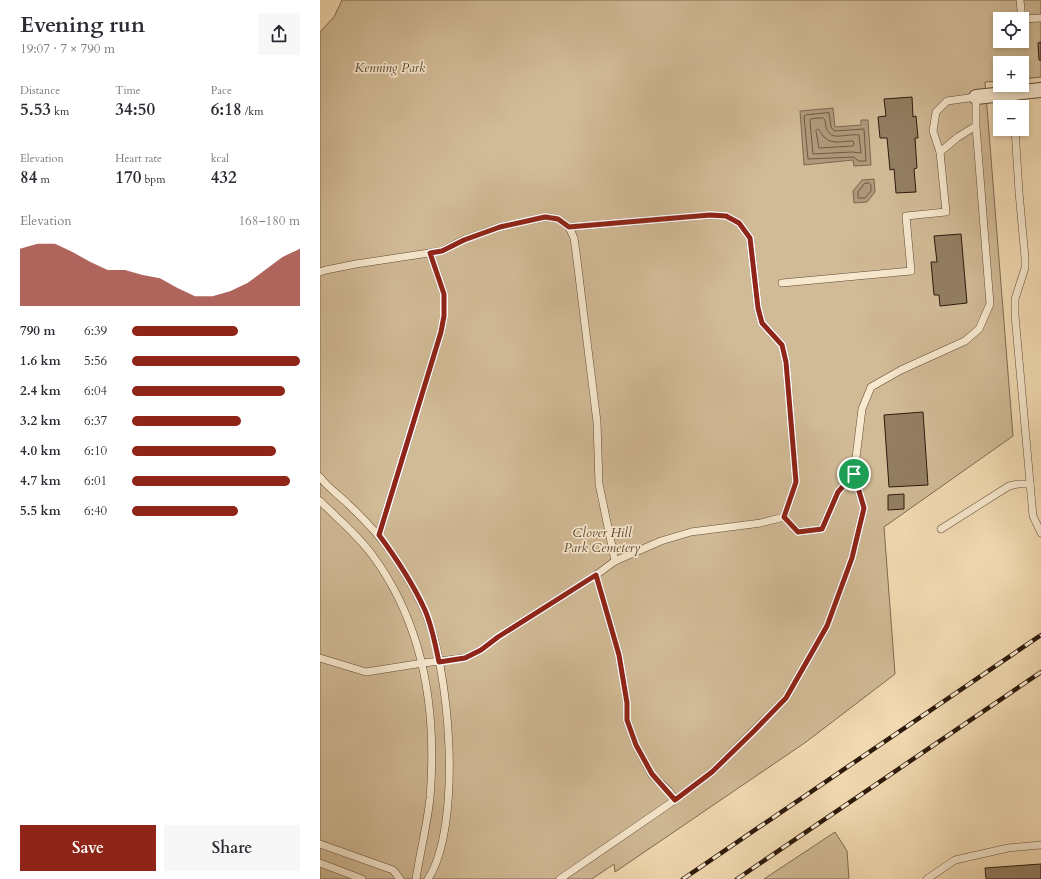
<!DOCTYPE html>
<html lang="en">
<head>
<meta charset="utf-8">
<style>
  :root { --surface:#fff; --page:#f7f7f7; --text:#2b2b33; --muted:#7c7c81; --accent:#8f2418 }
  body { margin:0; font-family:Cardo,serif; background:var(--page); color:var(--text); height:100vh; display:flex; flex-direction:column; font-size:15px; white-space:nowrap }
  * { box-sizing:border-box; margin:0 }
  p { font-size:13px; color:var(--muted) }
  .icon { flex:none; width:22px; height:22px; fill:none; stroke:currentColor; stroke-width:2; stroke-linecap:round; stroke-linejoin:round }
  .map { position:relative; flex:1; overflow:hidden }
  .drawer { display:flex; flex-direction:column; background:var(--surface); width:320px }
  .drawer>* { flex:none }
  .tools { position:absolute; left:673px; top:12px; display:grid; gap:8px }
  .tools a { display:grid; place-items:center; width:36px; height:36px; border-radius:0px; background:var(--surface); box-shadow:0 2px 6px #0003; font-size:20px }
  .pin { position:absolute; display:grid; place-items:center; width:34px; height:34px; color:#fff; margin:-17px; border:2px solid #fff; border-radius:50%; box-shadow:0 1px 4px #0007 }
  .round { display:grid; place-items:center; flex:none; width:42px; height:42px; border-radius:0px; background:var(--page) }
  .headline { display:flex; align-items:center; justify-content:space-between; height:68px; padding:0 20px }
  h1 { font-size:22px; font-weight:600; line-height:30px }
  .figures { display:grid; grid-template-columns:repeat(3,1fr); gap:6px; height:68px; padding:4px 20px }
  .figures div { display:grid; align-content:center }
  .figures b { font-size:17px; font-weight:600 }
  .figures small { font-size:11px; font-weight:400 }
  .figures p { font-size:11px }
  .chart { height:112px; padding:8px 20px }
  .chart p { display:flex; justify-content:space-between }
  .chart svg { width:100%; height:72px; margin-top:4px; fill:var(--accent); opacity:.7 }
  .cta { display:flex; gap:8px; margin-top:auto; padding:8px 20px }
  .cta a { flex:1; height:46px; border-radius:0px; background:var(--accent); color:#fff; font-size:16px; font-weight:600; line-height:46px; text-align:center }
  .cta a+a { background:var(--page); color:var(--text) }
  ul { padding:0 20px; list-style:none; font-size:13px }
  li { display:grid; grid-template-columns:64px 48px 1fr; align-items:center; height:30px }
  li i { height:10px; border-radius:5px; background:var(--accent) }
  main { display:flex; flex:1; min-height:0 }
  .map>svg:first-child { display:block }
  .green { fill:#d1ba96; stroke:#7e6a50; fill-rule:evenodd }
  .water { fill:#af997a; stroke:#7b664e }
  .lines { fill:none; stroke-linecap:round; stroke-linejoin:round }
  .shore { stroke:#6e5a42; stroke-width:1 }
  .building { fill:#937e62; stroke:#2c1a0b }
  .service-casing { stroke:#5e4a35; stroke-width:8 }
  .minor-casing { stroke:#5e4a35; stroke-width:16 }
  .service { stroke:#f7e8ce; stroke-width:7 }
  .minor { stroke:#f7e8ce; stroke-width:14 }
  .rail-casing { stroke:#2c1a0b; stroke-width:4.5 }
  .rail { stroke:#f7e8ce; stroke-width:3; stroke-dasharray:9; stroke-linecap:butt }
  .route-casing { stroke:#fff; stroke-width:8 }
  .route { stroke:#8f2418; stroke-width:5 }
  .labels { text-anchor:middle; stroke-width:3.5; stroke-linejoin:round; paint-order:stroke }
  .park-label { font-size:13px; font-style:italic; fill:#5e4a35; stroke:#f7e8ce }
</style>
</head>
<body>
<main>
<section class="drawer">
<div class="headline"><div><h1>Evening run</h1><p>19:07 · 7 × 790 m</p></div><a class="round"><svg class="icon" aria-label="share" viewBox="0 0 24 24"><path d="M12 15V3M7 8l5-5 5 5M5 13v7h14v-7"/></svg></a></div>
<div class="figures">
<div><p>Distance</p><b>5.53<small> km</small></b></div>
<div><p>Time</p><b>34:50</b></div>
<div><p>Pace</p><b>6:18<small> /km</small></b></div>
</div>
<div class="figures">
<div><p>Elevation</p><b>84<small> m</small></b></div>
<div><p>Heart rate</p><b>170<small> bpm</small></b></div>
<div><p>kcal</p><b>432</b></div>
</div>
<div class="chart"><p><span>Elevation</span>168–180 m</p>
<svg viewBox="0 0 160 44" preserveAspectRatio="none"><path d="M0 44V9L10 6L20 6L30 11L40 17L50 22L60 22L70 25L80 27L90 33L100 38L110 38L120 35L130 30L140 22L150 14L160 9V44z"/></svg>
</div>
<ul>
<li><b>790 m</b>6:39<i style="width:63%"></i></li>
<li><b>1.6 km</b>5:56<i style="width:100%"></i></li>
<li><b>2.4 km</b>6:04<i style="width:91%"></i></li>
<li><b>3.2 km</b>6:37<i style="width:65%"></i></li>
<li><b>4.0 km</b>6:10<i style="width:86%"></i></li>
<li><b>4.7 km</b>6:01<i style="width:94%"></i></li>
<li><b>5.5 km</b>6:40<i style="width:63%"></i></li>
</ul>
<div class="cta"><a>Save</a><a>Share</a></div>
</section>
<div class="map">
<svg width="721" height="879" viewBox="0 0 721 879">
  <rect width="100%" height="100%" fill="#f3dbb3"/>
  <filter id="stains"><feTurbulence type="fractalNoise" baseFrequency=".005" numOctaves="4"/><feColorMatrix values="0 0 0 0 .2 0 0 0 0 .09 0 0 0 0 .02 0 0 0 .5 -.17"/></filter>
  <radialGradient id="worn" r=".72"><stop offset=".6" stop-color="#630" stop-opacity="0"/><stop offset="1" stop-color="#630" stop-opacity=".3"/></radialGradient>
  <g class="green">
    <path d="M22,0H721V77L702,79V63H680V81L665,82L693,436L564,527L575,674L486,742L295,872L294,864L272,879H0V32L14,17ZM680,19H702V41H680Z"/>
    <polygon points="515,832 527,851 529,879 444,879"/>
  </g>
  <g class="water">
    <polygon points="513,108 515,127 541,125 541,120 548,120 551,165 534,166 533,160 484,165 480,111"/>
    <polygon points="554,179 555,192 547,202 534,203 533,191 542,180"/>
  </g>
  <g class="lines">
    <g class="shore">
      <polygon points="509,113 511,127 514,131 544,129 546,161 539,161 533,157 488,159 484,116 486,115"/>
      <path d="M503,118L505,120C507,145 522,133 539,135L541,153L532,152L493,154L490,121L491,119Z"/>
      <path d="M498,129C501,131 501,134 504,137C511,145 523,141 533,141L534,144L533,146L499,148L496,131Z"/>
      <polygon points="549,183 551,185 551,191 545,198 538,198 538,192 544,184"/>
    </g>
  </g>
  <g class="building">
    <polygon points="721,42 721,60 719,60 718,43"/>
    <polygon points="592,97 593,117 596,116 598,138 595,138 597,168 594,169 596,192 576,193 574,169 570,170 567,138 560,138 558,117 566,116 564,99"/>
    <polygon points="641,234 647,303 620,306 619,295 614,295 611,262 617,262 614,236"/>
    <polygon points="603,412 608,485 569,487 564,415"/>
    <polygon points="584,494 584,509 568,510 568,495"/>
    <polygon points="721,864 721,879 666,879 665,868"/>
  </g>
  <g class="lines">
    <defs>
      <g id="service">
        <polyline points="700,0 702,19"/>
        <polyline points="702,19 721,18"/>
        <polyline points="693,93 694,107"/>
        <polyline points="695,129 699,192 705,258 705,268 695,299 695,315 712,505 713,516 721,533"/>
        <polyline points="249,227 390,215 406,216 419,223 430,238 438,308 442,323 462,345 466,362 476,482 464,517"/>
        <polyline points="0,272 6,270 36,264 122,251 143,240 180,227 225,217 238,219 249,227 254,238 256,252 277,422 279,484 295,561"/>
        <polyline points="462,283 591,271 586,216 626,212 620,152"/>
        <path d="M0,477C8,488 19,495 28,504C45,520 61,537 74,556C85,573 96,591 104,609C130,667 143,825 108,879"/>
        <path d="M0,501C18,519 38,535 53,556C105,627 117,712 110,798C107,826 100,852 96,879"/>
        <polyline points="621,529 689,486 698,484 710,484"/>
        <polyline points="59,535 121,332 124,316 124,294 110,253"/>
        <polyline points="0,658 46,672 103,663 145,658 161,650 178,637 276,575 295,561 341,541 371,532 441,523 464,517 478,532 502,529 518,492 534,474 542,409 551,387 581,370 645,341 659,329 670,304 656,126 656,97 627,101 616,112 613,131 620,152 638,137 656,126"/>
        <polyline points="355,800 392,772 466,698 507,626 532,558 544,508 534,474"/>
        <polyline points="0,844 73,870 80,879"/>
        <polyline points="0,863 42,879"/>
        <polyline points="240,879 355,800 349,791 332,775 316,745 307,720 307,703 299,655 276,575"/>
        <polyline points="607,879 635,860 688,848 721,845"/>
      </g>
      <polyline id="minor" points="656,97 721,90"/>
    </defs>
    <use href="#service" class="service-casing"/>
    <use href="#minor" class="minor-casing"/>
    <use href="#service" class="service"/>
    <use href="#minor" class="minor"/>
    <defs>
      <g id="rail">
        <polyline points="363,879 721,635"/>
        <polyline points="417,879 721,672"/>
      </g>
    </defs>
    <use href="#rail" class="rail-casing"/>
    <use href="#rail" class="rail"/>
  </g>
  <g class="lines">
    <defs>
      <path id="route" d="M390,215L406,216L419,223L430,238L438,308L442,323L462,345L466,362L476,482L464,517L478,532L502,529L518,492L534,474L544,508L532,558L507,626L466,698L434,731L392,772L355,800L332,774L316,745L307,720V703L299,655L276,575L178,637L161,650L145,658L119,662C115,644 112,625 104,608C92,582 76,558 59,535L121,332L124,316V294L110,253L122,251L144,240L180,227L225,217L238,219L249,227Z"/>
    </defs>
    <use href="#route" class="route-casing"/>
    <use href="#route" class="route"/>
  </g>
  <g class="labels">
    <g class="park-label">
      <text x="70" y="72">Kenning Park</text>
      <text x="282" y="537">Clover Hill<tspan x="282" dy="15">Park Cemetery</tspan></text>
    </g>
  </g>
  <rect width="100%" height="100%" filter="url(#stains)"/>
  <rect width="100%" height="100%" fill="url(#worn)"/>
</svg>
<div class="tools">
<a><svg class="icon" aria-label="locate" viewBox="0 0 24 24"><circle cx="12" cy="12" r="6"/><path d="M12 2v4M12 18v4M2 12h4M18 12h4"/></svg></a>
<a>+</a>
<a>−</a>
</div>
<div class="pin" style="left:534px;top:474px;background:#1e9e55"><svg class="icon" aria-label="arrive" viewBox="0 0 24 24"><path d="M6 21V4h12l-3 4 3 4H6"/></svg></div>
</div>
</main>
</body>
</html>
